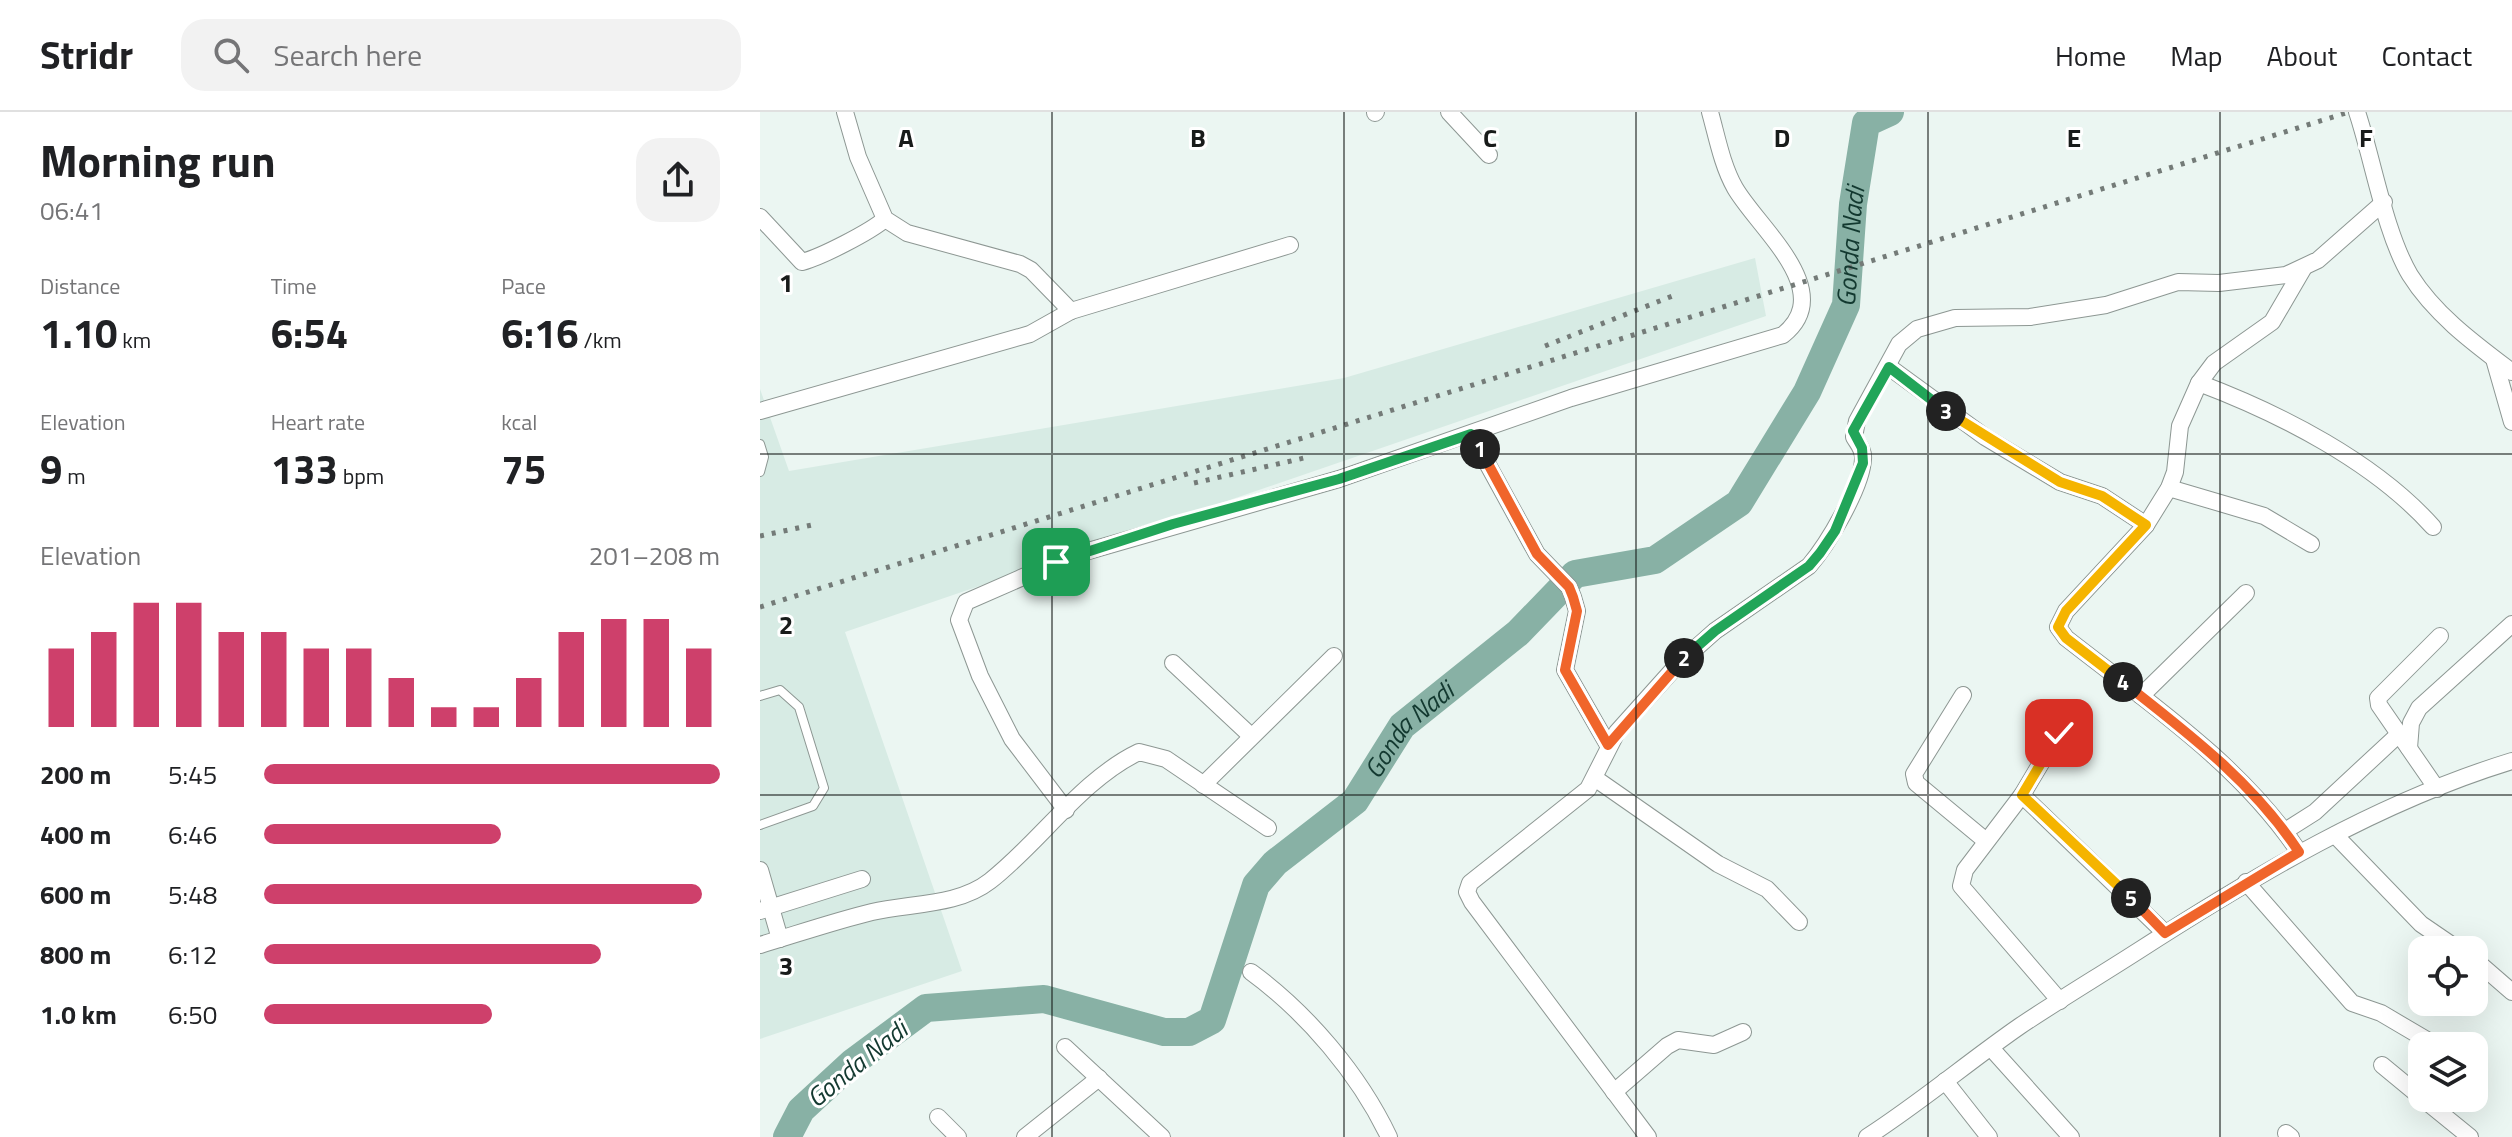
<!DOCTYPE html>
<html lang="en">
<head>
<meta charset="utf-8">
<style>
  :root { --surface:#fff; --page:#f2f2f2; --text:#202124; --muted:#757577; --line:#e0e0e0; --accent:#ce406b }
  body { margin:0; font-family:"Titillium Web",sans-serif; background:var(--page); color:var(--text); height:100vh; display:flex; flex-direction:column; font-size:30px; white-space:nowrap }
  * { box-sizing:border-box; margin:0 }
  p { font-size:26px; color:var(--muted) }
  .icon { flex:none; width:44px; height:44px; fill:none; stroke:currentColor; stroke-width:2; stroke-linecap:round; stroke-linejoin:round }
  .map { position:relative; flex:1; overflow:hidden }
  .panel { display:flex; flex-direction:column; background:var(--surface); width:760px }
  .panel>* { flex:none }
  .tools { position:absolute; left:1648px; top:824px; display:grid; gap:16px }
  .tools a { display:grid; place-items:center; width:80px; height:80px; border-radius:16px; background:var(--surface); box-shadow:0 8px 32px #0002; font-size:40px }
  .pin { position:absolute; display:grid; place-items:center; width:68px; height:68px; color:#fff; margin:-34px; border-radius:16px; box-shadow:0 4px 12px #0006 }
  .km { position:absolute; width:40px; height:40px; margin:-20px; border-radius:50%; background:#222; color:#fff; font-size:22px; line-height:40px; text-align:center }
  .round { display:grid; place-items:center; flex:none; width:84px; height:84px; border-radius:24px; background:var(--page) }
  .headline { display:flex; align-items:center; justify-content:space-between; height:136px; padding:0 40px }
  h1 { font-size:44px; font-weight:700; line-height:60px }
  .metrics { display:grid; grid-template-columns:repeat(3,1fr); gap:12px; height:136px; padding:8px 40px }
  .metrics div { display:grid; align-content:center }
  .metrics b { font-size:40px; font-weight:700 }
  .metrics small { font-size:22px; font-weight:400 }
  .metrics p { font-size:22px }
  .chart { height:224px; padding:16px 40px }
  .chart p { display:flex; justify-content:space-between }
  .chart svg { width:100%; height:144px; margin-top:8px; stroke:var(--accent); stroke-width:6 }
  ul { padding:0 40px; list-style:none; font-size:26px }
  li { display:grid; grid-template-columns:128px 96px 1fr; align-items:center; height:60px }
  li i { height:20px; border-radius:10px; background:var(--accent) }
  header { display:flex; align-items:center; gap:48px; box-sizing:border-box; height:112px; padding:0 40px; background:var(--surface); border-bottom:2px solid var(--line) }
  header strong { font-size:38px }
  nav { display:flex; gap:44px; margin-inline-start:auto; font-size:28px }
  .search { width:560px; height:72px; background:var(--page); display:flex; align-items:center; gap:20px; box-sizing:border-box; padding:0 28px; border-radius:24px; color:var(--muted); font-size:30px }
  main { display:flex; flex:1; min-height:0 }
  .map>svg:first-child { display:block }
  .built { fill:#d7ebe4 }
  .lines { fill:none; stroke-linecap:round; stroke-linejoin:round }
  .river { stroke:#88b1a5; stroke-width:28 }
  .service-casing { stroke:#8d9793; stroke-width:10 }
  .minor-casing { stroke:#8d9793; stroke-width:18 }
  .service { stroke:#fff; stroke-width:8 }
  .minor { stroke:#fff; stroke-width:16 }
  .rail { stroke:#747b78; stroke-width:5; stroke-dasharray:4 8; stroke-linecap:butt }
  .split-1-casing { stroke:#fff; stroke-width:16 }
  .split-2-casing { stroke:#fff; stroke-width:16 }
  .split-3-casing { stroke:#fff; stroke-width:16 }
  .split-4-casing { stroke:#fff; stroke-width:16 }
  .split-5-casing { stroke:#fff; stroke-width:16 }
  .split-6-casing { stroke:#fff; stroke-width:16 }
  .split-1 { stroke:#22a559; stroke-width:10 }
  .split-2 { stroke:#f0652b; stroke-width:10 }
  .split-3 { stroke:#22a559; stroke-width:10 }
  .split-4 { stroke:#f5b400; stroke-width:10 }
  .split-5 { stroke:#f0652b; stroke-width:10 }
  .split-6 { stroke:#f5b400; stroke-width:10 }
  .grid { fill:none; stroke:#181b1a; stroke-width:2; stroke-opacity:0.55 }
  .labels { text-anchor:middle; stroke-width:6; stroke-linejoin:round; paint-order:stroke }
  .water-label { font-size:26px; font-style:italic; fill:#133930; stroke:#fff }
  .grid-label { font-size:26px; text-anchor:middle; font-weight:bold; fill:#181b1a; stroke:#fff; stroke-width:6; stroke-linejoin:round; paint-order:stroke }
</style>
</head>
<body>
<header>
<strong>Stridr</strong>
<div class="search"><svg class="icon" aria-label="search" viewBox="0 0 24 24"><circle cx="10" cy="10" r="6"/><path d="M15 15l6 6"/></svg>Search here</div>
<nav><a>Home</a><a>Map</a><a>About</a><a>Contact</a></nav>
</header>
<main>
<section class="panel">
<div class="headline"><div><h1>Morning run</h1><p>06:41</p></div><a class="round"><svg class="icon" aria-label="share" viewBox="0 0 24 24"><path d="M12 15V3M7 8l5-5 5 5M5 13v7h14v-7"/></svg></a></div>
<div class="metrics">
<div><p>Distance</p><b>1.10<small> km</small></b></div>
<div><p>Time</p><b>6:54</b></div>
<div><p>Pace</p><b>6:16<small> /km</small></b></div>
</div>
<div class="metrics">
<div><p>Elevation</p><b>9<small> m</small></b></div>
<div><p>Heart rate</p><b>133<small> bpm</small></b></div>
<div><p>kcal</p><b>75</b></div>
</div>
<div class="chart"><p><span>Elevation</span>201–208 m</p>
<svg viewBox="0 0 160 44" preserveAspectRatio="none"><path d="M5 44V20M15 44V15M25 44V6M35 44V6M45 44V15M55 44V15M65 44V20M75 44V20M85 44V29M95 44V38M105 44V38M115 44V29M125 44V15M135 44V11M145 44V11M155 44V20"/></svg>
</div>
<ul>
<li><b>200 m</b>5:45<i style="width:100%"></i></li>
<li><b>400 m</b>6:46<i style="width:52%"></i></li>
<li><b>600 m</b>5:48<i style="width:96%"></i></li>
<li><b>800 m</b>6:12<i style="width:74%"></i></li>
<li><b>1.0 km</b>6:50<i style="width:50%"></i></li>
</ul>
</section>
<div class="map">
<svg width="1752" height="1025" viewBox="0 0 1752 1025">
  <rect width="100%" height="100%" fill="#ebf6f2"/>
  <polygon class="built" points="995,146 1006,204 85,520 202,859 0,927 0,277 29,359 584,266"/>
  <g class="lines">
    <path class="river" id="s1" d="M27,1025L41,998L92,951L166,896L284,887L404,920H429L452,908L496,773L515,751L595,689L642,614L758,521L815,462L895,448L979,391L1047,280L1086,193L1093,92L1106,11L1130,0"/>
    <defs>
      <g id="service">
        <polyline points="0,332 4,345 0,360"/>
        <polyline points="0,584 20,578 39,595 64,676 53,694 0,713"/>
      </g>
      <g id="minor">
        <polyline points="85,0 98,45 125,107 147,121 260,152 271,158 311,199"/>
        <polyline points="689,0 729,43"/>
        <path d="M1597,0C1613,48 1625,121 1650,163C1675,203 1715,232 1752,260"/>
        <polyline points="615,1 616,0"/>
        <path d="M0,105L42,150C61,145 110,120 125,107"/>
        <polyline points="1734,247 1752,310"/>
        <polyline points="1129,255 1225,325 1300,370 1342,384 1386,413"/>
        <path d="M1439,271C1521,302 1615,350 1673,415"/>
        <polyline points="0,299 270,222 311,199 530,133"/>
        <polyline points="711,322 777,442 809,475 813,485 817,499 805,558 848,633"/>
        <polyline points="1409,376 1504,404 1551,432"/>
        <polyline points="413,551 490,623"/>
        <polyline points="1203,583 1154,662 1156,671 1226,729"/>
        <polyline points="1381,584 1486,481"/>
        <polyline points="1299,621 1262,683 1205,758 1201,774 1300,889"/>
        <polyline points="1649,636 1651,611 1659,596 1752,512"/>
        <polyline points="836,667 958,752 1007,777 1039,810"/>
        <polyline points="443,673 574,544"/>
        <polyline points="1677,677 1619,593 1618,586 1680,524"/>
        <polyline points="1262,683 1405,821"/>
        <path d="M306,698L252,627L220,564L199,508L206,490L311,444L579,367L811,286L1023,223C1078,179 998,116 975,76C962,53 957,25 950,0"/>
        <polyline points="1525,719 1555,700 1639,622"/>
        <polyline points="1575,723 1661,812 1699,838"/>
        <path d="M1539,740C1480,652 1389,591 1306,526L1298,515L1306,499L1386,413L1409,376L1415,360L1420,314L1439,271L1454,251L1512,210L1543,157"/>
        <polyline points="0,758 20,827"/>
        <polyline points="1486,770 1592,891 1621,901 1677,934"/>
        <polyline points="0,799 102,767"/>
        <path d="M0,833C37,822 75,809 112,800C151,791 198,794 230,769C279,731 322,667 379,640L406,647L508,716"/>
        <polyline points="1714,847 1752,880"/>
        <path d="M491,860C547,901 599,962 629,1025"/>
        <polyline points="305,935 402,1025"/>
        <polyline points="1231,936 1311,1025"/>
        <polyline points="1622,953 1662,986"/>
        <polyline points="1185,969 1229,1025"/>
        <polyline points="854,980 907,934 918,928 954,933 983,920"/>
        <polyline points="1662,986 1710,1025"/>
        <polyline points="178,1005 198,1025"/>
        <polyline points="1526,1021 1531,1025"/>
        <polyline points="265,1025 339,966"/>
        <path d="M888,1025L712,790L707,780L710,771L828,677L857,620L918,552L955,519L1049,454C1067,433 1102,375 1103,347C1104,338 1098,332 1094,325L1097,309L1139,232L1157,217L1195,206L1270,205L1346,193L1418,170L1459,171L1526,163L1558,148L1624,90"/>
        <path d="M1107,1025C1160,991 1208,950 1260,914C1299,888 1339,864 1378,839C1496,763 1618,690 1752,649"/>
      </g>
    </defs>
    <use href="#service" class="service-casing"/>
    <use href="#minor" class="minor-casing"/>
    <use href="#service" class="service"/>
    <use href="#minor" class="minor"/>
    <g class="rail">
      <polyline points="785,234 915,183"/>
      <polyline points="434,371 544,346"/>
      <polyline points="0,424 52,413"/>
      <polyline points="0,495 1589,0"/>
    </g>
  </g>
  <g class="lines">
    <defs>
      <polyline id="split-1" points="296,450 413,412 579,367 711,322 720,337"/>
      <polyline id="split-2" points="720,337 777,442 809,475 813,485 817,499 805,558 848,633 924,546"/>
      <polyline id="split-3" points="924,546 955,519 1049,454 1060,441 1075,419 1103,351 1102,336 1093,319 1129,255 1186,299"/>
      <polyline id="split-4" points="1186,299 1300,370 1342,384 1386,413 1306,499 1298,515 1306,526 1363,570"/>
      <path id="split-5" d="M1363,570C1428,621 1493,670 1539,740L1405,821L1371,786"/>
      <polyline id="split-6" points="1299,621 1262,683 1371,786"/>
    </defs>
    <use href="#split-1" class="split-1-casing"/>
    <use href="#split-2" class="split-2-casing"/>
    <use href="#split-3" class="split-3-casing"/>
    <use href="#split-4" class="split-4-casing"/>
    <use href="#split-5" class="split-5-casing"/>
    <use href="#split-6" class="split-6-casing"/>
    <use href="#split-1" class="split-1"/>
    <use href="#split-2" class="split-2"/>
    <use href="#split-3" class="split-3"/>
    <use href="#split-4" class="split-4"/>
    <use href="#split-5" class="split-5"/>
    <use href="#split-6" class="split-6"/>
  </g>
  <path class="grid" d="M292,0V1025M584,0V1025M876,0V1025M1168,0V1025M1460,0V1025M0,342H1752M0,683H1752"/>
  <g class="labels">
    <g class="water-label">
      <text dy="9" stroke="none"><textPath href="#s1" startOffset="1544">Gonda Nadi</textPath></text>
      <text dy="9" stroke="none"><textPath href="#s1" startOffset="848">Gonda Nadi</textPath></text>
      <text transform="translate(97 952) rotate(-39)" y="9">Gonda Nadi</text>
    </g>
  </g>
  <g class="grid-label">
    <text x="146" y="35">A</text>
    <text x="438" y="35">B</text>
    <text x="730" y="35">C</text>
    <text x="1022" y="35">D</text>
    <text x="1314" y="35">E</text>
    <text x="1606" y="35">F</text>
    <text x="26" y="180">1</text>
    <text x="26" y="522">2</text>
    <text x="26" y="863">3</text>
  </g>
</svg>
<div class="tools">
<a><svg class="icon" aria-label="locate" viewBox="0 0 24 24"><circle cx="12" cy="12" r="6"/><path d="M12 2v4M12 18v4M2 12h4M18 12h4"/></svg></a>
<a><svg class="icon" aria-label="layers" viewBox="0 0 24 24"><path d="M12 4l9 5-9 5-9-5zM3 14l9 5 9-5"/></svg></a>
</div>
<div class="pin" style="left:296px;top:450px;background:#1e9e55"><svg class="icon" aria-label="arrive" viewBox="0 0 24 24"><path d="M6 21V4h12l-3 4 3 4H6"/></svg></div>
<div class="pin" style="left:1299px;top:621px;background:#d93025"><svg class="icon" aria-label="check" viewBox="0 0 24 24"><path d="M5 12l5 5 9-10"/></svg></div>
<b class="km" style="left:720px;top:337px">1</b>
<b class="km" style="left:924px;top:546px">2</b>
<b class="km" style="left:1186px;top:299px">3</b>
<b class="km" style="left:1363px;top:570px">4</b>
<b class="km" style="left:1371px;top:786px">5</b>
</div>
</main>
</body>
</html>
